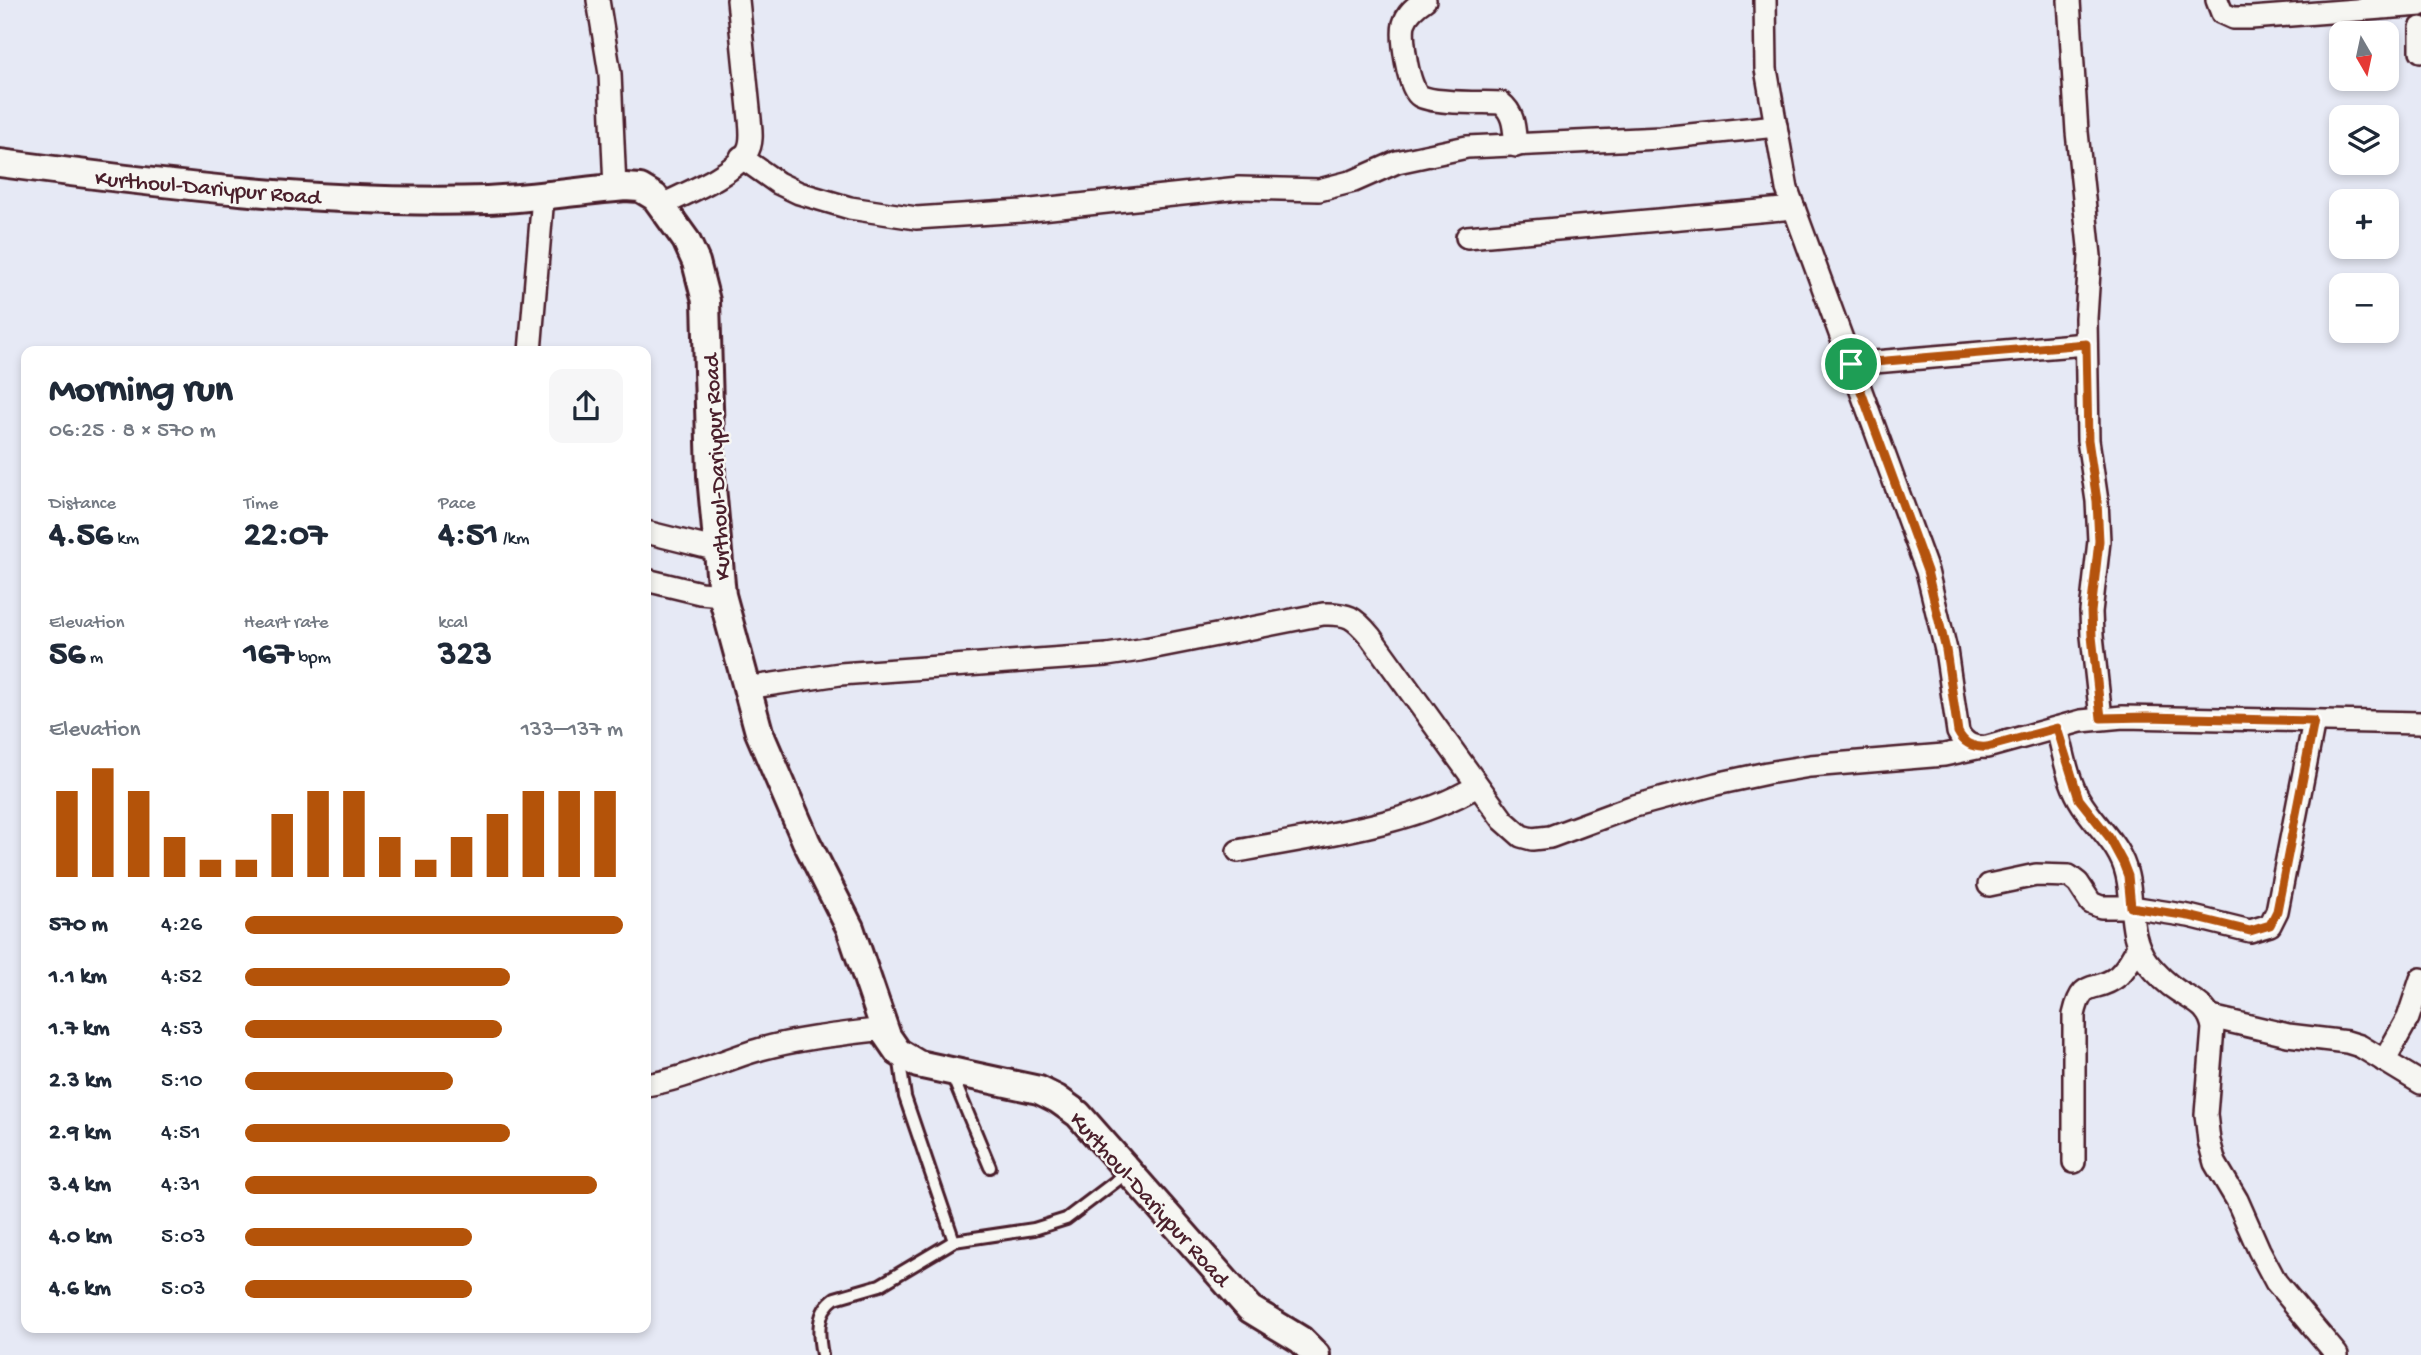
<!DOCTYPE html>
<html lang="en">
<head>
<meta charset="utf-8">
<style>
  :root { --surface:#fff; --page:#f6f6f7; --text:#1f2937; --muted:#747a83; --accent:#b45309 }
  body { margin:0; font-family:"Gochi Hand",sans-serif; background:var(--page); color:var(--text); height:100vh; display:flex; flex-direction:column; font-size:26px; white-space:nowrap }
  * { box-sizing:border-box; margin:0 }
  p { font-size:23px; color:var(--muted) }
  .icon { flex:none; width:38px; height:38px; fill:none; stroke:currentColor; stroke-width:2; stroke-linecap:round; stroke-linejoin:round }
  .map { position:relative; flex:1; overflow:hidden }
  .panel { position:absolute; left:21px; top:346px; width:630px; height:987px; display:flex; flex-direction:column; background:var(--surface); border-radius:14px; box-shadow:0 4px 10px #0003 }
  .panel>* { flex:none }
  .needle { width:46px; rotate:171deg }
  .fabs { position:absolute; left:2329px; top:21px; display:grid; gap:14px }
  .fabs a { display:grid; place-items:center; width:70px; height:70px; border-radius:14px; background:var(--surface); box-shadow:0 4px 10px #0003; font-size:35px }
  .pin { position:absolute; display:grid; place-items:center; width:60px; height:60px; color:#fff; margin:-30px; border:4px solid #fff; border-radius:50%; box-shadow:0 2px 7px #0007 }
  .round { display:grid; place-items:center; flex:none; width:74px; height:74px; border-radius:14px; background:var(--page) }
  .summary { display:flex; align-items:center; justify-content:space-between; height:119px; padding:0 28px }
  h1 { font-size:38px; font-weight:800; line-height:52px }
  .stats { display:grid; grid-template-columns:repeat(3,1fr); gap:10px; height:119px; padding:7px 28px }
  .stats div { display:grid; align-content:center }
  .stats b { font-size:35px; font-weight:800 }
  .stats small { font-size:19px; font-weight:400 }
  .stats p { font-size:19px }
  .chart { height:196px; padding:14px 28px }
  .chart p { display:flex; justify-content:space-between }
  .chart svg { width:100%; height:126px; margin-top:7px; stroke:var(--accent); stroke-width:6 }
  ul { padding:0 28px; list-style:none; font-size:23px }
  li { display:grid; grid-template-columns:112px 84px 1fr; align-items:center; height:52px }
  li i { height:18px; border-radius:9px; background:var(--accent) }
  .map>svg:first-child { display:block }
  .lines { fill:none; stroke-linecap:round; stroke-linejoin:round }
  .service-casing { stroke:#4a1f2b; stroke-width:16 }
  .minor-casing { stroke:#4a1f2b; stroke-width:26 }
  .tertiary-casing { stroke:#4a1f2b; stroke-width:32 }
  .service { stroke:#f6f6f2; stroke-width:10 }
  .minor { stroke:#f6f6f2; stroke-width:21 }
  .tertiary { stroke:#f6f6f2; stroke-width:26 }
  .route-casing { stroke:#fff; stroke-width:14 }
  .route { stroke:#b45309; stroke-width:9 }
  .labels { text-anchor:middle; stroke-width:5; stroke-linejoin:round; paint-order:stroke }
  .street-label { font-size:23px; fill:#4a1f2b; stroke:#f6f6f2 }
</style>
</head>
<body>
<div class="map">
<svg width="2421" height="1355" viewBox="0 0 2421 1355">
  <rect width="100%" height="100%" fill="#e6e9f5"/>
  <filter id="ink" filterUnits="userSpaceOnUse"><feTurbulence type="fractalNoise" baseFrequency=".0143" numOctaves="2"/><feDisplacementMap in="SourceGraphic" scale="14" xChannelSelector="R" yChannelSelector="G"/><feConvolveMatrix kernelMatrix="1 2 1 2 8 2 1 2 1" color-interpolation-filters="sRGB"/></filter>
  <g filter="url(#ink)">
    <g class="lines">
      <defs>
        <g id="service">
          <polyline points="899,1055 905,1097 954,1241"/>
          <polyline points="951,1073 990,1167"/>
          <path d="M822,1355C818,1334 816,1311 835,1298L880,1285L954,1241L1034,1229L1066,1219L1128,1172"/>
        </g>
        <g id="minor">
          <polyline points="598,0 610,74 615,188"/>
          <path d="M1425,0C1416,6 1407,13 1404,24C1401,37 1408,89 1420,96C1434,104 1484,102 1501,103C1515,114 1514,129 1516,146"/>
          <path d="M1765,0L1766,69L1787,189L1927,571L1946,650L1958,732C1964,744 1973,748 1987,747L2081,721L2123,717L2421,723"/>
          <polyline points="2069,0 2077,132 2090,256 2086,318 2088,440 2097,501 2099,541 2091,612 2092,636 2101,718"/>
          <polyline points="2217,0 2222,13 2233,18 2251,18 2421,5"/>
          <polyline points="2421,28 2421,51"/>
          <polyline points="741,157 778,183 799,193 850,208 916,218 1022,211 1239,188 1319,190 1354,181 1397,162 1467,147 1661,138 1776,126"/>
          <path d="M662,205C686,193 733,175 747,152C753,143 751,130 750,119L738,0"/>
          <polyline points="1467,237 1794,208"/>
          <polyline points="530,352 543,196"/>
          <polyline points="1851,364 2086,344"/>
          <polyline points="646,532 718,550"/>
          <polyline points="646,580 700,593 722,595"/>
          <path d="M746,688L840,674L1107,655L1140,650L1323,614C1348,613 1354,617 1370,636L1503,820L1521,836L1532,839L1550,837L1631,807L1716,784L1767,773L1810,766L1944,755L1977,748"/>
          <path d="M2057,728C2063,751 2067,778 2079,799C2094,826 2120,843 2127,875C2134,905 2128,936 2147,962C2156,973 2167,984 2178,991C2195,1002 2209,1006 2213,1028L2206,1114L2209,1141L2215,1163L2237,1200L2259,1250L2276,1282L2337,1355"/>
          <path d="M1238,851C1314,836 1411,826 1477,786"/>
          <polyline points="1989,885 2036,875 2069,876 2078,883 2091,903 2101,907 2131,907 2189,916 2250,931 2270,925 2277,911 2314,721"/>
          <polyline points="2211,1017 2288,1035 2347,1042 2360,1046 2421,1083"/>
          <polyline points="2384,1061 2408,1018 2421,979"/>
          <path d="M646,1085C686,1079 722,1060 761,1049C801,1038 843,1034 885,1029"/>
          <path d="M2074,1162V1015C2083,975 2095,995 2118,976C2127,968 2132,957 2138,947"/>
        </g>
        <path id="tertiary" d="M0,163C161,184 324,205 487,200C533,198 579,191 625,187L640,188L655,197L686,240L696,262L706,301L711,476L722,595L759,732L806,841L850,928L887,1036L898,1052L918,1064L1039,1090L1057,1099L1078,1114L1250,1309L1301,1340L1316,1355"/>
      </defs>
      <use href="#service" class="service-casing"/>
      <use href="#minor" class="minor-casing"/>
      <use href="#tertiary" class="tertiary-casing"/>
      <use href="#service" class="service"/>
      <use href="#minor" class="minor"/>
      <use href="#tertiary" class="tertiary"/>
    </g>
  </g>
  <g class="lines" filter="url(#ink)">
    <defs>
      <path id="route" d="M2086,344L2088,440L2097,501L2099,541L2091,612L2092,636L2101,718L2147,717L2314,721L2277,911L2270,925L2250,931L2189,916L2131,907L2128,876L2123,863L2109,837L2079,799L2057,728L1987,747C1973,748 1964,744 1958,732L1946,650L1927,571L1851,364Z"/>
    </defs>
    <use href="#route" class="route-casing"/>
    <use href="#route" class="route"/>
  </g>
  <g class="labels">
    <g class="street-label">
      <text transform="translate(208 186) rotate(5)" y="8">Kurthoul-Dariypur Road</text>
      <text transform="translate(715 467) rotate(-93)" y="8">Kurthoul-Dariypur Road</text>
      <text transform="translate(1151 1198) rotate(48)" y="8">Kurthoul-Dariypur Road</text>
    </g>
  </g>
</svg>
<div class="fabs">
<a><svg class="needle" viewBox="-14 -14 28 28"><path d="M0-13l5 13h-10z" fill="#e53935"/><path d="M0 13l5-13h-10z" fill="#747a83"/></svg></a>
<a><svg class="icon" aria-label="layers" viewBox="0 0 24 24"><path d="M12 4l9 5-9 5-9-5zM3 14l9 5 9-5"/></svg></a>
<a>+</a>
<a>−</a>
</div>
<div class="pin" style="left:1851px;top:364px;background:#1e9e55"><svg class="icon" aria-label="arrive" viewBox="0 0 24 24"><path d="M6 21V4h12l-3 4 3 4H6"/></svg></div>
<section class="panel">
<div class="summary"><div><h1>Morning run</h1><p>06:25 · 8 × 570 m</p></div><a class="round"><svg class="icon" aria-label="share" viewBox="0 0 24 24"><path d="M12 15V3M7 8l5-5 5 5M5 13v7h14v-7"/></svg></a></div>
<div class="stats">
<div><p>Distance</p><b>4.56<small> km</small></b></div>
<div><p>Time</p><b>22:07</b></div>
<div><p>Pace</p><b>4:51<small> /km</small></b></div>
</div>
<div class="stats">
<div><p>Elevation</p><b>56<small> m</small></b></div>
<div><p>Heart rate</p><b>167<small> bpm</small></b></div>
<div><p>kcal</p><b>323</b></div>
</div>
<div class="chart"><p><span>Elevation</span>133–137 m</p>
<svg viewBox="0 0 160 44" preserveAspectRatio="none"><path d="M5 44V14M15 44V6M25 44V14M35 44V30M45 44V38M55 44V38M65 44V22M75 44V14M85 44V14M95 44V30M105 44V38M115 44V30M125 44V22M135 44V14M145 44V14M155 44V14"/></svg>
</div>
<ul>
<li><b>570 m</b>4:26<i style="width:100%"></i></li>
<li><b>1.1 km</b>4:52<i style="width:70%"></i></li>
<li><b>1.7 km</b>4:53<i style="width:68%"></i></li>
<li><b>2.3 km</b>5:10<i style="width:55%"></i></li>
<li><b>2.9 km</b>4:51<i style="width:70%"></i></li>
<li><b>3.4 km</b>4:31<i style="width:93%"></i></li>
<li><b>4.0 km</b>5:03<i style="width:60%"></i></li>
<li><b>4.6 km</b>5:03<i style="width:60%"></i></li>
</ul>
</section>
</div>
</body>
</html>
